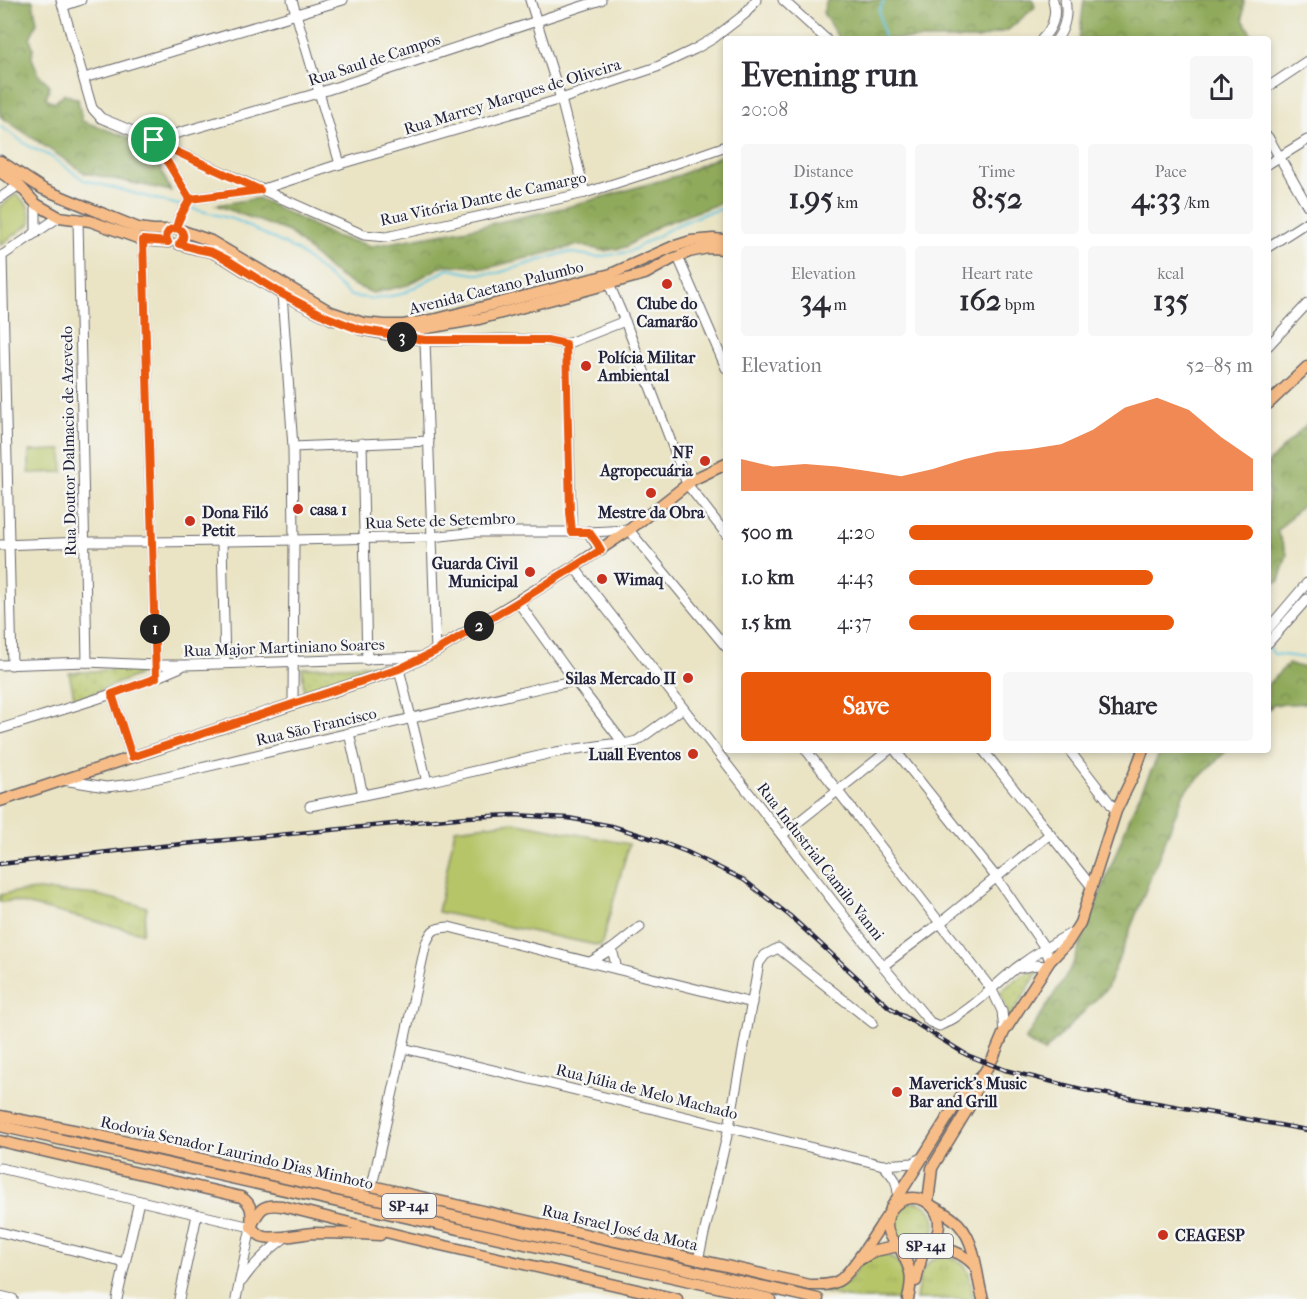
<!DOCTYPE html>
<html lang="en">
<head>
<meta charset="utf-8">
<style>
  :root { --surface:#fff; --page:#f7f7f7; --text:#2b2b33; --muted:#7c7c81; --accent:#ea580c }
  body { margin:0; font-family:"IM FELL French Canon",serif; background:var(--page); color:var(--text); height:100vh; display:flex; flex-direction:column; font-size:22px; white-space:nowrap }
  * { box-sizing:border-box; margin:0 }
  p { font-size:20px; color:var(--muted) }
  .icon { flex:none; width:33px; height:33px; fill:none; stroke:currentColor; stroke-width:2; stroke-linecap:round; stroke-linejoin:round }
  .map { position:relative; flex:1; overflow:hidden }
  .drawer { position:absolute; left:723px; top:36px; width:548px; height:717px; display:flex; flex-direction:column; background:var(--surface); border-radius:6px; box-shadow:0 3px 9px #0003 }
  .drawer>* { flex:none }
  .pin { position:absolute; display:grid; place-items:center; width:51px; height:51px; color:#fff; margin:-26px; border:3px solid #fff; border-radius:50%; box-shadow:0 2px 6px #0007 }
  .km { position:absolute; width:30px; height:30px; margin:-15px; border-radius:50%; background:#222; color:#fff; font-size:16px; line-height:30px; text-align:center }
  .round { display:grid; place-items:center; flex:none; width:63px; height:63px; border-radius:6px; background:var(--page) }
  .summary { display:flex; align-items:center; justify-content:space-between; height:102px; padding:0 18px }
  h1 { font-size:33px; font-weight:700; line-height:45px }
  .stats { display:grid; grid-template-columns:repeat(3,1fr); gap:9px; height:102px; padding:6px 18px }
  .stats div { display:grid; align-content:center; border-radius:6px; background:var(--page); text-align:center }
  .stats b { font-size:30px; font-weight:700 }
  .stats small { font-size:16px; font-weight:400 }
  .stats p { font-size:16px }
  .chart { height:168px; padding:12px 18px }
  .chart p { display:flex; justify-content:space-between }
  .chart svg { width:100%; height:108px; margin-top:6px; fill:var(--accent); opacity:.7 }
  .button { display:flex; gap:12px; margin-top:auto; padding:12px 18px }
  .button a { flex:1; height:69px; border-radius:6px; background:var(--accent); color:#fff; font-size:24px; font-weight:700; line-height:69px; text-align:center }
  .button a+a { background:var(--page); color:var(--text) }
  ul { padding:0 18px; list-style:none; font-size:20px }
  li { display:grid; grid-template-columns:96px 72px 1fr; align-items:center; height:45px }
  li i { height:15px; border-radius:8px; background:var(--accent) }
  .map>svg:first-child { display:block }
  .grass { fill:url(#grass-tufts); stroke:#6c7452; stroke-width:1.5 }
  .forest { fill:url(#forest-crowns); stroke:#59664c; stroke-width:1.5 }
  .park { fill:url(#park-dots); stroke:#6c7452; stroke-width:1.5 }
  .garden { fill:#b6c568; stroke:#6c7452; stroke-width:1.5 }
  .lines { fill:none; stroke-linecap:round; stroke-linejoin:round }
  .stream { stroke:#62c4e0; stroke-width:2 }
  .minor-casing { stroke:#68666b; stroke-width:11 }
  .major-casing { stroke:#68666b; stroke-width:13 }
  .minor { stroke:#fff; stroke-width:9 }
  .major { stroke:#f7bd88; stroke-width:10 }
  .rail-casing { stroke:#22223b; stroke-width:4.5 }
  .rail { stroke:#f6f6f2; stroke-width:2; stroke-dasharray:7; stroke-linecap:butt }
  .route-casing { stroke:#fff; stroke-width:12 }
  .route { stroke:#ea580c; stroke-width:8 }
  .poi-dot { fill:#c8321e; stroke:#f6f6f2; stroke-width:2 }
  .labels { text-anchor:middle; stroke-width:5; stroke-linejoin:round; paint-order:stroke }
  .shield { fill:#f6f6f2; stroke:#626272; stroke-width:1.5 }
  .shield-label { font-size:15px; font-weight:bold; fill:#22223b }
  .street-label { font-size:16px; fill:#22223b; stroke:#f6f6f2 }
  .poi-label { font-size:16px; font-weight:bold; fill:#22223b; stroke:#f6f6f2; text-anchor:start }
</style>
</head>
<body>
<div class="map">
<svg width="1307" height="1299" viewBox="0 0 1307 1299">
  <defs>
    <pattern id="grass-tufts" width="24" height="20" patternUnits="userSpaceOnUse" patternTransform="scale(1.5)"><rect width="24" height="20" fill="#b6c568"/><path d="M3 7l-1-3M5 7V3M7 7l1-3M15 17l-1-3M17 17v-4M19 17l1-3" fill="none" stroke="#9ca95b"/></pattern>
    <pattern id="forest-crowns" width="20" height="18" patternUnits="userSpaceOnUse" patternTransform="scale(1.5)"><rect width="20" height="18" fill="#90aa5c"/><path d="M2 6a3 3 0 1 1 6 0M12 15a3 3 0 1 1 6 0" fill="none" stroke="#758a4d"/></pattern>
    <pattern id="park-dots" width="8" height="8" patternUnits="userSpaceOnUse" patternTransform="scale(1.5)"><rect width="8" height="8" fill="#b6c568"/><path d="M2 2h.1M6 6h.1" fill="none" stroke="#9ca95b" stroke-width="1.8" stroke-linecap="round"/></pattern>
  </defs>
  <rect width="100%" height="100%" fill="#f6f6f2"/>
  <filter id="ink" filterUnits="userSpaceOnUse"><feTurbulence type="fractalNoise" baseFrequency=".0167" numOctaves="2"/><feDisplacementMap in="SourceGraphic" scale="12" xChannelSelector="R" yChannelSelector="G"/><feConvolveMatrix kernelMatrix="1 2 1 2 8 2 1 2 1" color-interpolation-filters="sRGB"/></filter>
  <filter id="wash" filterUnits="userSpaceOnUse"><feTurbulence type="fractalNoise" baseFrequency=".008" numOctaves="4" result="noise"/><feDisplacementMap in="SourceGraphic" scale="24" xChannelSelector="R" yChannelSelector="G"/><feGaussianBlur stdDeviation="1.35" result="paint"/><feColorMatrix in="noise" values="0 0 0 0 0 0 0 0 0 0 0 0 0 0 0 0 0 1.4 0 .05"/><feComposite in="paint" operator="in"/></filter>
  <g filter="url(#wash)">
    <rect width="100%" height="100%" fill="#eae4c5"/>
    <g class="grass">
      <polygon points="39,890 97,895 147,907 142,933 13,901 0,902 0,895 14,892"/>
      <circle cx="913" cy="1224" r="22"/>
      <path d="M885,1254C907,1264 905,1279 901,1299H857L821,1292L847,1283L862,1262L873,1256Z"/>
      <path d="M937,1257C968,1255 971,1273 973,1299H916C920,1279 918,1268 937,1257Z"/>
    </g>
    <g class="forest">
      <polygon points="0,0 32,0 33,1 37,23 30,38 33,48 32,58 39,75 49,84 49,90 46,98 54,103 64,94 78,99 82,121 150,145 171,191 85,173 0,116"/>
      <polygon points="827,0 1033,0 1035,7 1008,30 978,39 839,39 823,13"/>
      <polygon points="1084,0 1244,0 1243,19 1254,39 1079,39"/>
      <polygon points="726,153 726,201 658,226 626,247 604,251 579,245 487,268 449,265 438,268 408,285 373,293 351,284 330,270 289,232 216,205 258,198 334,236 372,246 468,229 567,207 680,175"/>
      <polygon points="1307,424 1307,501 1277,531 1287,554 1279,581 1268,585 1268,463"/>
      <polygon points="1288,664 1307,668 1307,703 1273,705 1268,710 1268,684"/>
      <polygon points="1161,750 1227,750 1184,793 1107,988 1044,1052 1025,1040 1072,966 1133,809"/>
    </g>
    <g class="park">
      <polygon points="385,664 384,668 304,692 302,668"/>
      <polygon points="148,667 150,670 75,701 69,673"/>
      <path d="M1039,970L1008,1021L1007,1009L1000,992C1013,982 1023,972 1039,970Z"/>
    </g>
    <g class="garden">
      <polygon points="17,194 28,206 31,223 0,245 0,206"/>
      <polygon points="62,450 63,472 29,473 29,451"/>
      <polygon points="513,822 629,844 601,946 438,912 455,829"/>
    </g>
    <g class="lines">
      <g class="stream">
        <polyline points="884,0 879,11 884,39"/>
        <polyline points="0,126 30,147 50,156 84,180 182,206"/>
        <polyline points="190,208 236,220 298,251 351,296 374,299 402,294 448,269 475,274 498,273 567,252 597,257 629,252 675,226 706,213 726,208"/>
        <polyline points="1268,646 1274,654 1307,658"/>
      </g>
    </g>
  </g>
  <g filter="url(#ink)">
    <g class="lines">
      <defs>
        <g id="minor">
          <polyline points="61,0 92,108 101,118 154,140 166,147 364,235 386,237 585,193 657,170 726,146"/>
          <polyline points="292,0 340,164"/>
          <polyline points="530,0 561,99 585,193"/>
          <polyline points="783,0 826,39"/>
          <polyline points="63,6 81,0"/>
          <path d="M1042,39C1053,28 1057,15 1053,0"/>
          <path d="M1057,39C1065,28 1068,13 1065,0"/>
          <polyline points="84,78 343,0"/>
          <polyline points="1268,87 1307,61"/>
          <polyline points="1268,137 1307,205"/>
          <polyline points="1268,164 1307,140"/>
          <polyline points="0,198 19,185"/>
          <polyline points="190,199 260,190 340,164 561,99 657,67 695,49 714,38 745,14 756,0"/>
          <polyline points="190,199 154,140 318,93 601,0"/>
          <polyline points="36,204 36,233"/>
          <polyline points="78,219 87,662"/>
          <polyline points="176,228 179,218 190,199"/>
          <polyline points="143,240 156,678"/>
          <polyline points="1268,247 1307,222"/>
          <polyline points="2,255 12,665"/>
          <polyline points="0,257 59,217"/>
          <polyline points="678,257 726,368"/>
          <polyline points="609,284 625,321 687,484 726,534"/>
          <polyline points="282,294 293,447 294,540 293,703"/>
          <polyline points="394,335 425,341 443,341 500,339 547,340 566,344 571,512 572,532"/>
          <polyline points="425,341 436,651"/>
          <polyline points="566,344 625,321"/>
          <polyline points="1268,346 1307,304"/>
          <polyline points="362,443 367,660"/>
          <polyline points="293,447 429,441"/>
          <polyline points="222,542 225,663"/>
          <polyline points="0,545 85,542 153,542 294,540 432,537 476,532 589,532 629,530 726,647"/>
          <path d="M574,567L883,966L930,1022L939,1026C969,1013 991,988 1016,968C1035,954 1054,942 1075,931"/>
          <polyline points="518,602 575,681 624,744"/>
          <polyline points="1268,629 1307,583"/>
          <polyline points="1268,643 1307,599"/>
          <polyline points="0,665 87,662 156,665 186,665 422,657"/>
          <polyline points="399,669 427,782"/>
          <polyline points="112,694 132,757"/>
          <path d="M0,729C61,710 123,693 181,667"/>
          <polyline points="349,733 363,795"/>
          <polyline points="806,750 992,990 1002,1011 1004,1032"/>
          <polyline points="895,750 996,877 1045,948 1050,961"/>
          <polyline points="983,750 1092,887"/>
          <polyline points="1069,750 1116,811"/>
          <polyline points="63,780 106,787 133,784 552,685 575,681"/>
          <polyline points="310,806 427,782 556,752 611,744 624,744 637,741 683,708"/>
          <polyline points="782,835 889,750"/>
          <polyline points="612,949 640,927"/>
          <polyline points="590,962 612,949 617,969"/>
          <polyline points="883,966 940,923 1050,834"/>
          <polyline points="1020,968 1036,965 1047,966"/>
          <polyline points="403,1048 883,1165 913,1163 921,1158"/>
          <path d="M883,1165C894,1177 898,1181 898,1198"/>
          <polyline points="0,1168 251,1227 236,1299"/>
          <path d="M372,1186L426,943C432,930 433,928 449,927L752,1003"/>
          <polyline points="0,1232 125,1263"/>
          <polyline points="698,1260 729,1127 759,963 765,955 778,948 873,1023"/>
          <path d="M242,1281C254,1263 270,1249 287,1236"/>
          <polyline points="0,1296 13,1299"/>
          <polyline points="117,1299 139,1201"/>
          <polyline points="179,1299 197,1215"/>
        </g>
        <g id="major">
          <polyline points="0,161 43,189 72,201 138,228 153,230 170,230"/>
          <polyline points="0,172 19,185 36,204 59,217 90,221 143,240 168,242"/>
          <polyline points="180,230 211,241 331,312 363,323 385,325 403,325 437,319 611,274 672,247 691,241 713,239 726,240"/>
          <polyline points="179,244 197,249 212,252 226,259 282,294 334,320"/>
          <polyline points="360,329 386,334 405,332 479,319 645,274 672,259 689,252 708,248 726,249"/>
          <polyline points="1268,404 1307,367"/>
          <polyline points="589,532 601,550"/>
          <polyline points="0,801 399,669 436,651 574,567 629,530 694,479 726,464"/>
          <polyline points="0,1116 78,1131 818,1299"/>
          <polyline points="0,1126 770,1299"/>
          <path d="M0,1141L241,1197C253,1204 252,1214 251,1227C254,1230 257,1234 261,1236C274,1241 299,1234 313,1233C335,1233 358,1234 380,1235"/>
          <path d="M339,1185L372,1186L810,1285C819,1285 829,1286 838,1281C851,1275 879,1227 889,1213"/>
          <circle cx="913" cy="1224" r="26"/>
          <polyline points="928,1203 932,1168 969,1107 982,1076"/>
          <path d="M932,1206C939,1210 947,1214 953,1219C977,1237 975,1273 983,1299"/>
          <polyline points="891,1208 963,1093 984,1073 993,1058 1004,1032 1050,961 1068,942 1080,923 1116,811 1134,774 1143,750"/>
          <path d="M251,1227C259,1210 262,1203 282,1206L410,1238L677,1299"/>
          <path d="M927,1246C947,1249 960,1250 975,1266"/>
          <path d="M859,1260L875,1251L899,1246C910,1270 914,1272 908,1299"/>
          <polyline points="916,1281 924,1247"/>
        </g>
      </defs>
      <use href="#minor" class="minor-casing"/>
      <use href="#major" class="major-casing"/>
      <use href="#minor" class="minor"/>
      <use href="#major" class="major"/>
      <defs>
        <polyline id="rail" points="0,864 162,846 467,817 514,815 568,818 612,826 653,839 687,852 744,880 790,916 889,1007 967,1055 1005,1070 1085,1090 1307,1130"/>
      </defs>
      <use href="#rail" class="rail-casing"/>
      <use href="#rail" class="rail"/>
    </g>
  </g>
  <g class="lines" filter="url(#ink)">
    <defs>
      <path id="route" d="M154,140L190,199L179,218L176,228C168,229 164,235 168,242L143,240L156,678L112,694L132,757L399,669L436,651L518,602L601,550L597,543L589,532H572L570,512L566,344L547,340H425L358,329L327,317L282,294L226,259L212,252L197,249L179,244C186,238 184,230 176,228C179,217 185,209 190,199L260,190L166,147L154,140"/>
    </defs>
    <use href="#route" class="route-casing"/>
    <use href="#route" class="route"/>
  </g>
  <g class="poi-dot">
    <circle cx="667" cy="284" r="6"/>
    <circle cx="586" cy="366" r="6"/>
    <circle cx="705" cy="461" r="6"/>
    <circle cx="651" cy="493" r="6"/>
    <circle cx="298" cy="509" r="6"/>
    <circle cx="190" cy="521" r="6"/>
    <circle cx="530" cy="572" r="6"/>
    <circle cx="602" cy="579" r="6"/>
    <circle cx="688" cy="678" r="6"/>
    <circle cx="693" cy="754" r="6"/>
    <circle cx="897" cy="1092" r="6"/>
    <circle cx="1163" cy="1235" r="6"/>
  </g>
  <g class="labels">
    <g class="shield">
      <rect x="382" y="1194" width="54" height="24" rx="4.5"/>
      <rect x="899" y="1234" width="54" height="24" rx="4.5"/>
    </g>
    <g class="shield-label">
      <text x="409" y="1211">SP-141</text>
      <text x="926" y="1251">SP-141</text>
    </g>
    <g class="street-label">
      <text transform="translate(374 59) rotate(-18)" y="6">Rua Saul de Campos</text>
      <text transform="translate(512 96) rotate(-17)" y="6">Rua Marrey Marques de Oliveira</text>
      <text transform="translate(483 198) rotate(-12)" y="6">Rua Vitória Dante de Camargo</text>
      <text transform="translate(496 287) rotate(-14)" y="6">Avenida Caetano Palumbo</text>
      <text transform="translate(68 441) rotate(-91)" y="6">Rua Doutor Dalmacio de Azevedo</text>
      <text transform="translate(440 520) rotate(-2)" y="6">Rua Sete de Setembro</text>
      <text transform="translate(284 647) rotate(-2)" y="6">Rua Major Martiniano Soares</text>
      <text transform="translate(316 726) rotate(-13)" y="6">Rua São Francisco</text>
      <text transform="translate(821 861) rotate(52)" y="6">Rua Industrial Camilo Vanni</text>
      <text transform="translate(647 1091) rotate(14)" y="6">Rua Júlia de Melo Machado</text>
      <text transform="translate(237 1152) rotate(13)" y="6">Rodovia Senador Laurindo Dias Minhoto</text>
      <text transform="translate(620 1227) rotate(13)" y="6">Rua Israel José da Mota</text>
    </g>
    <g class="poi-label">
      <text x="667" y="309" text-anchor="middle">Clube do<tspan x="667" dy="18">Camarão</tspan></text>
      <text x="598" y="363">Polícia Militar<tspan x="598" dy="18">Ambiental</tspan></text>
      <text x="693" y="458" text-anchor="end">NF<tspan x="693" dy="18">Agropecuária</tspan></text>
      <text x="310" y="515">casa 1</text>
      <text x="202" y="518">Dona Filó<tspan x="202" dy="18">Petit</tspan></text>
      <text x="651" y="518" text-anchor="middle">Mestre da Obra</text>
      <text x="518" y="569" text-anchor="end">Guarda Civil<tspan x="518" dy="18">Municipal</tspan></text>
      <text x="614" y="585">Wimaq</text>
      <text x="676" y="684" text-anchor="end">Silas Mercado II</text>
      <text x="681" y="760" text-anchor="end">Luall Eventos</text>
      <text x="909" y="1089">Maverick's Music<tspan x="909" dy="18">Bar and Grill</tspan></text>
      <text x="1175" y="1241">CEAGESP</text>
    </g>
  </g>
</svg>
<div class="pin" style="left:154px;top:140px;background:#1e9e55"><svg class="icon" aria-label="arrive" viewBox="0 0 24 24"><path d="M6 21V4h12l-3 4 3 4H6"/></svg></div>
<b class="km" style="left:155px;top:629px">1</b>
<b class="km" style="left:479px;top:626px">2</b>
<b class="km" style="left:402px;top:337px">3</b>
<section class="drawer">
<div class="summary"><div><h1>Evening run</h1><p>20:08</p></div><a class="round"><svg class="icon" aria-label="share" viewBox="0 0 24 24"><path d="M12 15V3M7 8l5-5 5 5M5 13v7h14v-7"/></svg></a></div>
<div class="stats">
<div><p>Distance</p><b>1.95<small> km</small></b></div>
<div><p>Time</p><b>8:52</b></div>
<div><p>Pace</p><b>4:33<small> /km</small></b></div>
</div>
<div class="stats">
<div><p>Elevation</p><b>34<small> m</small></b></div>
<div><p>Heart rate</p><b>162<small> bpm</small></b></div>
<div><p>kcal</p><b>135</b></div>
</div>
<div class="chart"><p><span>Elevation</span>52–85 m</p>
<svg viewBox="0 0 160 44" preserveAspectRatio="none"><path d="M0 44V31L10 34L20 33L30 34L40 36L50 38L60 35L70 31L80 28L90 27L100 25L110 19L120 10L130 6L140 11L150 22L160 31V44z"/></svg>
</div>
<ul>
<li><b>500 m</b>4:20<i style="width:100%"></i></li>
<li><b>1.0 km</b>4:43<i style="width:71%"></i></li>
<li><b>1.5 km</b>4:37<i style="width:77%"></i></li>
</ul>
<div class="button"><a>Save</a><a>Share</a></div>
</section>
</div>
</body>
</html>
